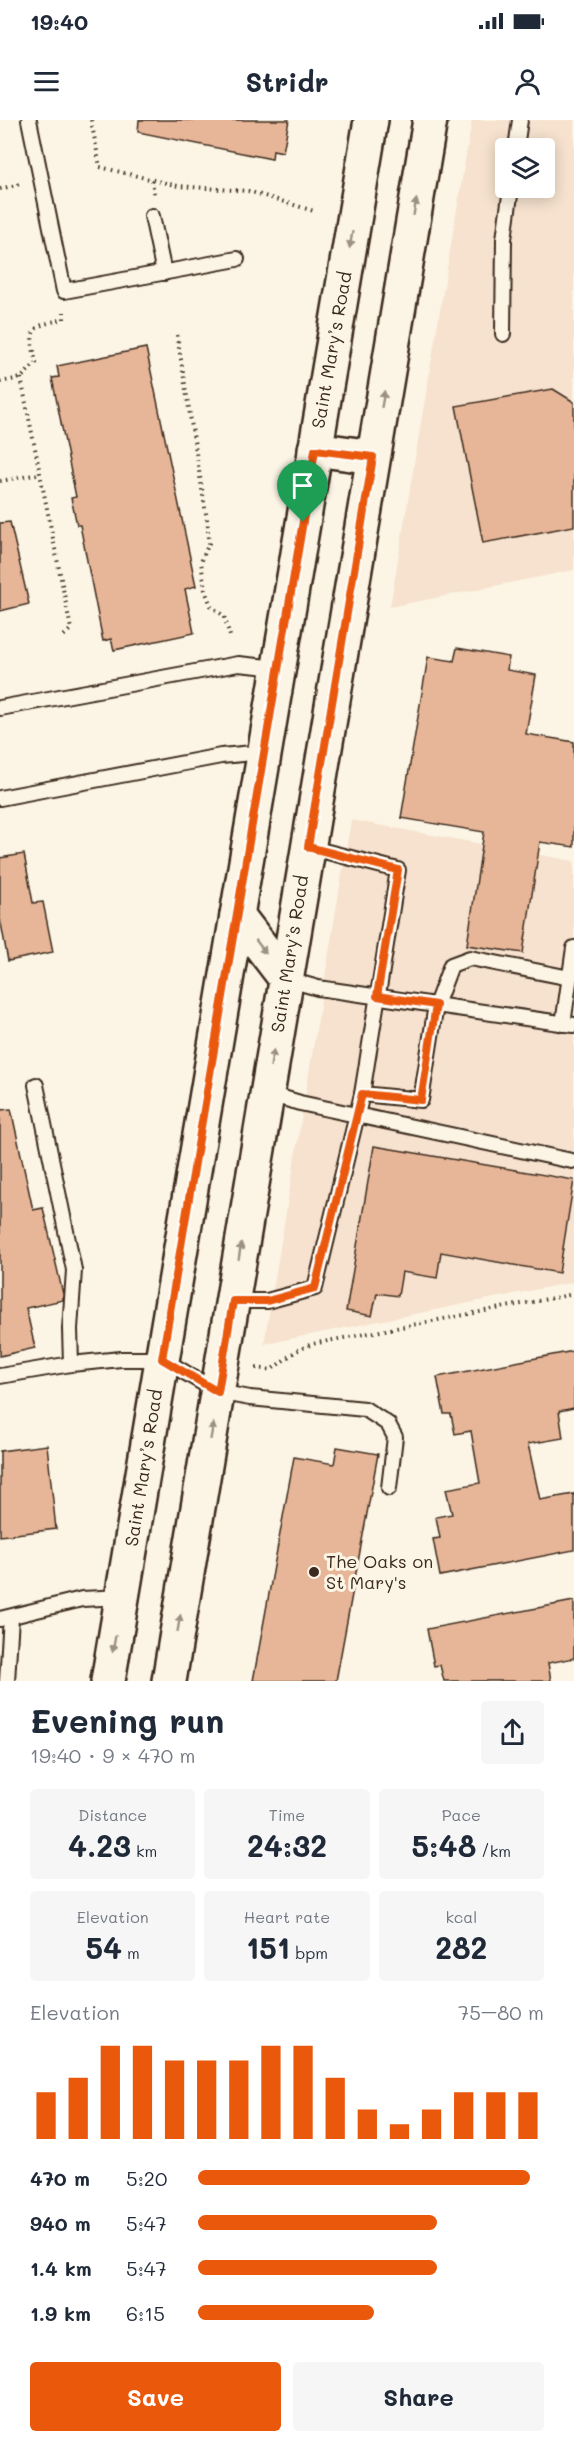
<!DOCTYPE html>
<html lang="en">
<head>
<meta charset="utf-8">
<style>
  :root { --surface:#fff; --page:#f6f6f7; --text:#1f2937; --muted:#747a83; --accent:#ea580c }
  body { margin:0; font-family:Mali,sans-serif; background:var(--page); color:var(--text); height:100vh; display:flex; flex-direction:column; font-size:22px; white-space:nowrap }
  * { box-sizing:border-box; margin:0 }
  p { font-size:20px; color:var(--muted) }
  .icon { flex:none; width:33px; height:33px; fill:none; stroke:currentColor; stroke-width:2; stroke-linecap:round; stroke-linejoin:round }
  .map { position:relative; height:1561px; overflow:hidden }
  .details { display:flex; flex-direction:column; background:var(--surface); flex:1 }
  .details>* { flex:none }
  .tools { position:absolute; left:495px; top:18px; display:grid; gap:12px }
  .tools a { display:grid; place-items:center; width:60px; height:60px; border-radius:6px; background:var(--surface); box-shadow:0 3px 15px #0003; font-size:30px }
  .pin { position:absolute; display:grid; place-items:center; width:51px; height:51px; color:#fff; margin:-62px -26px; border-radius:50% 50% 50% 0; rotate:-45deg; box-shadow:0 0 6px #0007 }
  .pin .icon { rotate:45deg }
  .round { display:grid; place-items:center; flex:none; width:63px; height:63px; border-radius:6px; background:var(--page) }
  .overview { display:flex; align-items:center; justify-content:space-between; height:102px; padding:0 30px }
  h1 { font-size:33px; font-weight:700; line-height:45px }
  .metrics { display:grid; grid-template-columns:repeat(3,1fr); gap:9px; height:102px; padding:6px 30px }
  .metrics div { display:grid; align-content:center; border-radius:6px; background:var(--page); text-align:center }
  .metrics b { font-size:30px; font-weight:700 }
  .metrics small { font-size:16px; font-weight:400 }
  .metrics p { font-size:16px }
  .chart { height:168px; padding:12px 30px }
  .chart p { display:flex; justify-content:space-between }
  .chart svg { width:100%; height:108px; margin-top:6px; stroke:var(--accent); stroke-width:6 }
  .button { display:flex; gap:12px; margin-top:auto; padding:12px 30px }
  .button a { flex:1; height:69px; border-radius:6px; background:var(--accent); color:#fff; font-size:24px; font-weight:700; line-height:69px; text-align:center }
  .button a+a { background:var(--page); color:var(--text) }
  ul { padding:0 30px; list-style:none; font-size:20px }
  li { display:grid; grid-template-columns:96px 72px 1fr; align-items:center; height:45px }
  li i { height:15px; border-radius:8px; background:var(--accent) }
  .status { display:flex; justify-content:space-between; align-items:center; height:42px; padding:0 30px; background:var(--surface); direction:ltr }
  .status svg { height:16px; fill:currentColor }
  header { display:flex; justify-content:space-between; align-items:center; height:78px; padding:0 30px; background:var(--surface); font-size:27px; font-weight:700 }
  .map>svg:first-child { display:block }
  .built { fill:#f6e2ce; fill-rule:evenodd }
  .building { fill:#e7b698; stroke:#3b2a1e; stroke-width:1.5 }
  .lines { fill:none; stroke-linecap:round; stroke-linejoin:round }
  .lane-casing { stroke:#3b2a1e; stroke-width:18 }
  .secondary-casing { stroke:#3b2a1e; stroke-width:38 }
  .path { stroke:#3b2a1e; stroke-width:4; stroke-dasharray:1.5 4.5; stroke-linecap:butt }
  .lane { stroke:#fcf5e5; stroke-width:14 }
  .secondary { stroke:#fcf5e5; stroke-width:33 }
  .oneway { fill:#9c9082 }
  .route-casing { stroke:#fff; stroke-width:12 }
  .route { stroke:#ea580c; stroke-width:8 }
  .poi-dot { fill:#3b2a1e; stroke:#fcf5e5; stroke-width:2 }
  .labels { text-anchor:middle; stroke-width:6; stroke-linejoin:round; paint-order:stroke }
  .street-label { font-size:18px; fill:#3b2a1e; stroke:#fcf5e5 }
  .poi-label { font-size:18px; fill:#3b2a1e; stroke:#fcf5e5; text-anchor:start }
</style>
</head>
<body>
<div class="status"><b>19:40</b><svg viewBox="0 0 49 12"><path d="M0 12V9h3v3zM5 12V6h3v6zM10 12V3h3v9zM15 12V0h3v12zM26 1h20v11H26zM47 4h2v5h-2z"/></svg></div>
<header><svg class="icon" aria-label="menu" viewBox="0 0 24 24"><path d="M4 6h16M4 12h16M4 18h16"/></svg>Stridr<svg class="icon" aria-label="person" viewBox="0 0 24 24"><circle cx="12" cy="8" r="4"/><path d="M4 21q1-7 8-7t8 7"/></svg></header>
<div class="map">
<svg width="574" height="1561" viewBox="0 0 574 1561">
  <rect width="100%" height="100%" fill="#fcf5e5"/>
  <filter id="ink" filterUnits="userSpaceOnUse"><feTurbulence type="fractalNoise" baseFrequency=".0167" numOctaves="2"/><feDisplacementMap in="SourceGraphic" scale="12" xChannelSelector="R" yChannelSelector="G"/><feConvolveMatrix kernelMatrix="1 2 1 2 8 2 1 2 1" color-interpolation-filters="sRGB"/></filter>
  <g filter="url(#ink)">
    <g class="built">
      <path d="M472,0H574V450L390,487ZM506,28H544V68H506Z"/>
      <polygon points="351,700 574,741 574,1162 264,1224"/>
    </g>
    <g class="building">
      <polygon points="139,0 289,0 283,32 273,30 272,39 138,12"/>
      <polygon points="146,228 196,466 185,469 194,513 114,530 111,519 103,521 80,405 77,405 71,378 76,377 52,258 59,257 57,246"/>
      <polygon points="553,269 574,282 574,406 483,423 456,286"/>
      <polygon points="10,402 29,484 0,491 0,403"/>
      <polygon points="457,528 509,537 507,550 536,555 526,614 574,622 574,727 540,722 523,833 467,825 484,712 401,698 428,537 454,541"/>
      <polygon points="24,734 33,783 43,782 53,832 8,841 0,798 0,738"/>
      <polygon points="11,989 33,1090 43,1088 63,1174 63,1180 26,1188 35,1228 0,1236 0,990"/>
      <polygon points="374,1026 574,1060 559,1153 441,1132 437,1158 402,1152 398,1176 377,1173 372,1196 346,1191"/>
      <polygon points="574,1231 574,1288 559,1291 563,1318 528,1324 540,1380 574,1374 574,1430 440,1456 433,1419 440,1418 436,1397 452,1394 446,1369 480,1363 471,1311 455,1314 451,1294 444,1294 437,1257"/>
      <polygon points="47,1325 56,1409 0,1416 0,1331"/>
      <polygon points="337,1327 378,1334 336,1561 253,1561 294,1337 334,1344"/>
      <polygon points="574,1481 574,1538 548,1543 551,1561 444,1561 440,1545 434,1546 427,1509"/>
    </g>
    <g class="lines">
      <defs>
        <g id="lane">
          <polyline points="29,0 64,171 237,139"/>
          <polyline points="516,28 520,0"/>
          <polyline points="152,96 164,153"/>
          <polyline points="503,214 504,119 511,68"/>
          <polyline points="0,588 238,544 278,548"/>
          <polyline points="0,678 221,636 264,632"/>
          <polyline points="308,727 398,750 362,974 421,980 436,885 451,845 470,838 570,858"/>
          <polyline points="286,859 318,868 574,905"/>
          <polyline points="563,904 574,828"/>
          <polyline points="36,965 74,1150 70,1209 71,1244"/>
          <polyline points="266,973 300,983 572,1041"/>
          <polyline points="233,1181 267,1181 315,1168 362,974"/>
          <polyline points="0,1256 71,1244 121,1239 162,1239 218,1272 250,1278 365,1289 388,1304 395,1317 389,1368"/>
          <polyline points="0,1499 82,1479 122,1477"/>
          <polyline points="7,1561 11,1497"/>
        </g>
        <g id="secondary">
          <polyline points="315,329 373,337"/>
          <polyline points="237,795 286,859"/>
          <polyline points="108,1561 371,0"/>
          <polyline points="169,1561 430,0"/>
        </g>
      </defs>
      <use href="#lane" class="lane-casing"/>
      <use href="#secondary" class="secondary-casing"/>
      <g class="path">
        <polyline points="91,0 100,47 178,66 248,71 314,91"/>
        <polyline points="152,60 154,74"/>
        <polyline points="0,69 20,64"/>
        <polyline points="177,215 207,400 209,423 201,442 205,470 211,486 224,496 230,516"/>
        <polyline points="21,258 71,509 61,518"/>
        <path d="M0,262L21,258L36,243C29,208 29,207 64,199V192"/>
        <polyline points="0,361 39,354"/>
        <polyline points="256,1248 271,1250 296,1231 312,1224 574,1174"/>
      </g>
      <use href="#lane" class="lane"/>
      <use href="#secondary" class="secondary"/>
    </g>
    <defs><path id="oneway-solid" d="M-6-.8H1V-3.2L6.5 0L1 3.2V.8H-6Z" transform="scale(1.5)"/></defs>
    <g class="oneway">
      <use href="#oneway-solid" transform="translate(415 87) rotate(-80)"/>
      <use href="#oneway-solid" transform="translate(351 120) rotate(100)"/>
      <use href="#oneway-solid" transform="translate(383 279) rotate(-80)"/>
      <use href="#oneway-solid" transform="translate(261 827) rotate(53)"/>
      <use href="#oneway-solid" transform="translate(272 938) rotate(-80)"/>
      <use href="#oneway-solid" transform="translate(240 1131) rotate(-81)"/>
      <use href="#oneway-solid" transform="translate(212 1311) rotate(-80)"/>
      <use href="#oneway-solid" transform="translate(179 1503) rotate(-80)"/>
      <use href="#oneway-solid" transform="translate(114 1524) rotate(100)"/>
    </g>
  </g>
  <g class="lines" filter="url(#ink)">
    <defs>
      <polygon id="route" points="315,330 373,337 308,727 398,750 377,876 436,885 421,980 362,974 315,1168 267,1181 233,1181 218,1272 162,1239"/>
    </defs>
    <use href="#route" class="route-casing"/>
    <use href="#route" class="route"/>
  </g>
  <circle class="poi-dot" cx="314" cy="1452" r="6"/>
  <g class="labels">
    <g class="street-label">
      <text transform="translate(332 230) rotate(-80)" y="6">Saint Mary’s Road</text>
      <text transform="translate(290 834) rotate(-81)" y="6">Saint Mary’s Road</text>
      <text transform="translate(144 1348) rotate(-81)" y="6">Saint Mary’s Road</text>
    </g>
    <g class="poi-label">
      <text x="326" y="1448">The Oaks on<tspan x="326" dy="21">St Mary's</tspan></text>
    </g>
  </g>
</svg>
<div class="tools">
<a><svg class="icon" aria-label="layers" viewBox="0 0 24 24"><path d="M12 4l9 5-9 5-9-5zM3 14l9 5 9-5"/></svg></a>
</div>
<div class="pin" style="left:303px;top:402px;background:#1e9e55"><svg class="icon" aria-label="arrive" viewBox="0 0 24 24"><path d="M6 21V4h12l-3 4 3 4H6"/></svg></div>
</div>
<section class="details">
<div class="overview"><div><h1>Evening run</h1><p>19:40 · 9 × 470 m</p></div><a class="round"><svg class="icon" aria-label="share" viewBox="0 0 24 24"><path d="M12 15V3M7 8l5-5 5 5M5 13v7h14v-7"/></svg></a></div>
<div class="metrics">
<div><p>Distance</p><b>4.23<small> km</small></b></div>
<div><p>Time</p><b>24:32</b></div>
<div><p>Pace</p><b>5:48<small> /km</small></b></div>
</div>
<div class="metrics">
<div><p>Elevation</p><b>54<small> m</small></b></div>
<div><p>Heart rate</p><b>151<small> bpm</small></b></div>
<div><p>kcal</p><b>282</b></div>
</div>
<div class="chart"><p><span>Elevation</span>75–80 m</p>
<svg viewBox="0 0 160 44" preserveAspectRatio="none"><path d="M5 44V25M15 44V19M25 44V6M35 44V6M45 44V12M55 44V12M65 44V12M75 44V6M85 44V6M95 44V19M105 44V32M115 44V38M125 44V32M135 44V25M145 44V25M155 44V25"/></svg>
</div>
<ul>
<li><b>470 m</b>5:20<i style="width:96%"></i></li>
<li><b>940 m</b>5:47<i style="width:69%"></i></li>
<li><b>1.4 km</b>5:47<i style="width:69%"></i></li>
<li><b>1.9 km</b>6:15<i style="width:51%"></i></li>
</ul>
<div class="button"><a>Save</a><a>Share</a></div>
</section>
</body>
</html>
